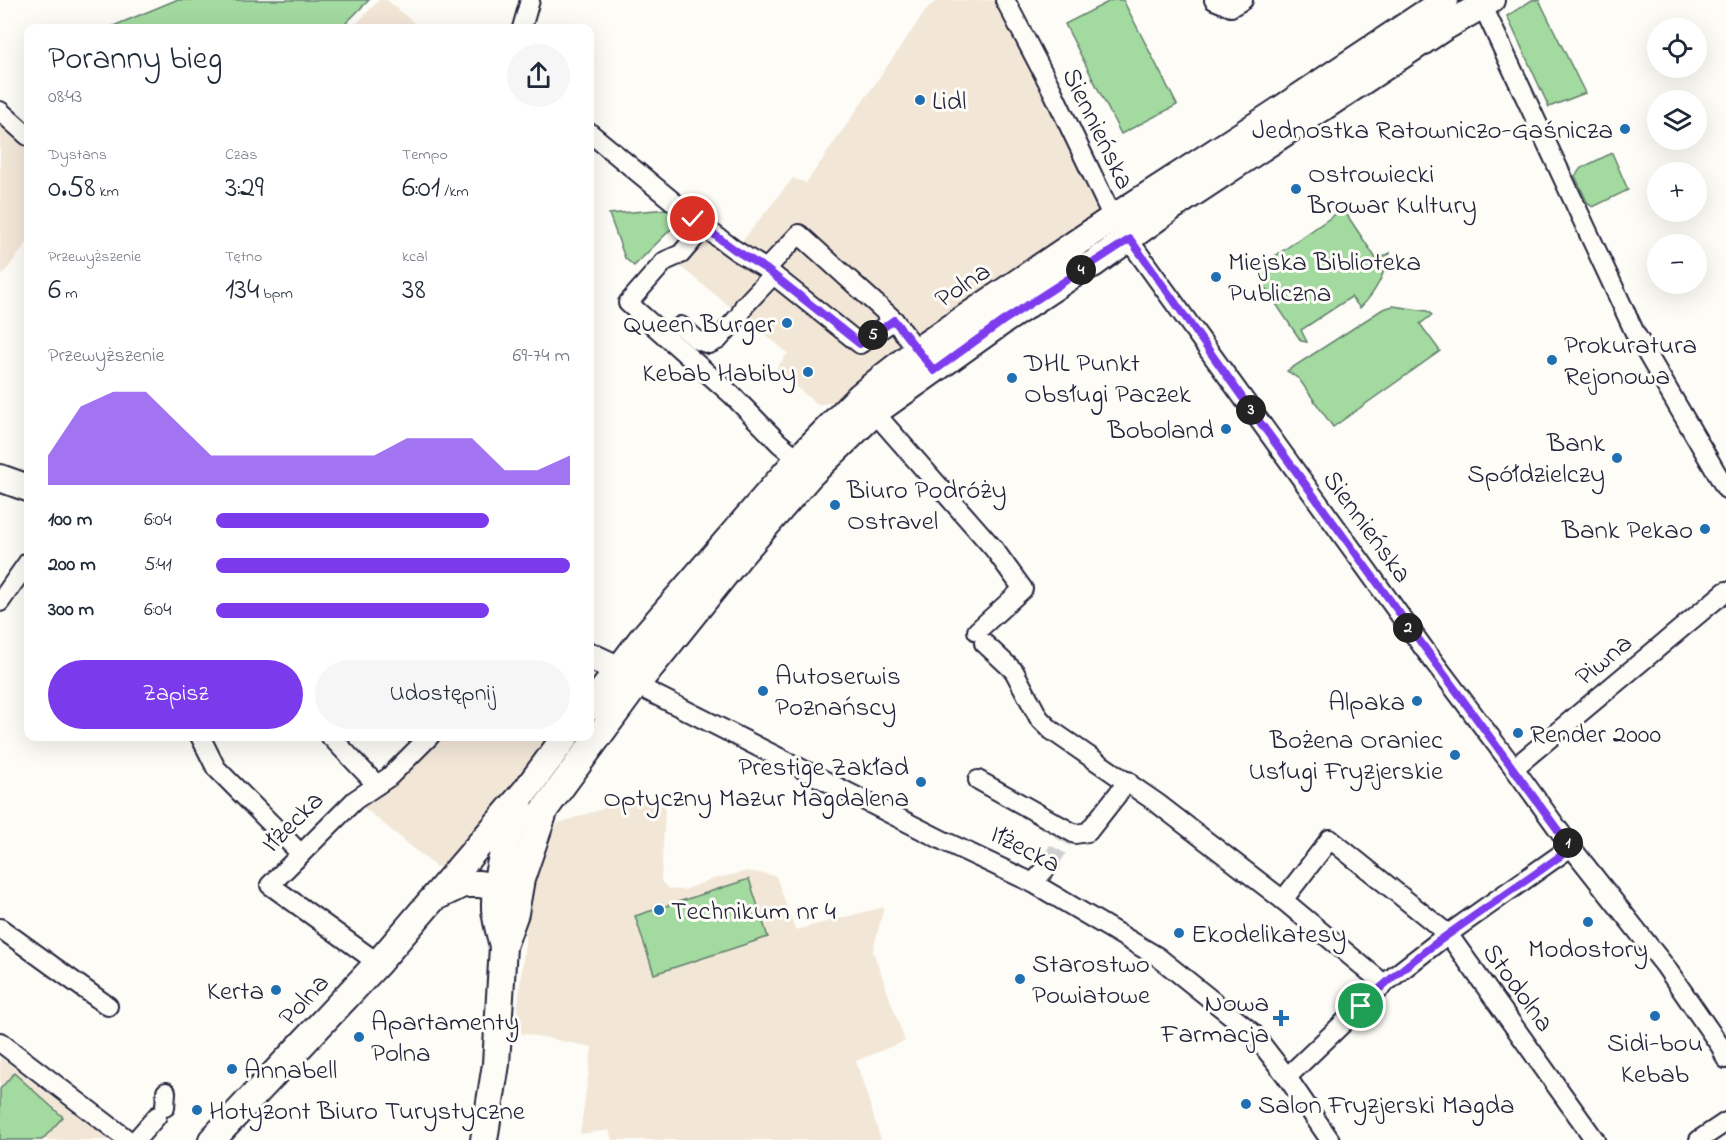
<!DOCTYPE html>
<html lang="pl">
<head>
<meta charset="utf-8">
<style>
  :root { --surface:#fff; --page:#f6f6f7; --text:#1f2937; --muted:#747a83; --accent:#7c3aed }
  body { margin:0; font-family:"Indie Flower",sans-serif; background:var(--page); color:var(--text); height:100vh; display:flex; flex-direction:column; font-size:22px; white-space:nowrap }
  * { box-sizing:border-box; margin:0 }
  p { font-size:20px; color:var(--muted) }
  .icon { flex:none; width:33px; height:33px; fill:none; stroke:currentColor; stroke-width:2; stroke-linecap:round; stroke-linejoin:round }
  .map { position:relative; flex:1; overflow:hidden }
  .panel { position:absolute; left:24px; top:24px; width:570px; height:717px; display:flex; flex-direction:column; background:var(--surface); border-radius:12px; box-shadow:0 6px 24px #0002 }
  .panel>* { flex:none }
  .buttons { position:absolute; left:1647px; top:18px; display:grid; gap:12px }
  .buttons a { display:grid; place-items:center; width:60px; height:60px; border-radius:50%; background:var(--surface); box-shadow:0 6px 24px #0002; font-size:30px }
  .pin { position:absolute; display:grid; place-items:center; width:51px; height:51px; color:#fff; margin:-26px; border:3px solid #fff; border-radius:50%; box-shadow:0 2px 6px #0007 }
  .km { position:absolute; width:30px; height:30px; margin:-15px; border-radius:50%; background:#222; color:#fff; font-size:16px; line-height:30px; text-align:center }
  .round { display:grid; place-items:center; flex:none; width:63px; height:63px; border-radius:32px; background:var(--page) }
  .summary { display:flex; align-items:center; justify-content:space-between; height:102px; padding:0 24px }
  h1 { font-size:33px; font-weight:600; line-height:45px }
  .stats { display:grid; grid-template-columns:repeat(3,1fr); gap:9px; height:102px; padding:6px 24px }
  .stats div { display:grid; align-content:center }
  .stats b { font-size:30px; font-weight:600 }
  .stats small { font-size:16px; font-weight:400 }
  .stats p { font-size:16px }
  .chart { height:168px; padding:12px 24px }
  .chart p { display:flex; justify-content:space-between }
  .chart svg { width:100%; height:108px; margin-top:6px; fill:var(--accent); opacity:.7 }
  .primary-button { display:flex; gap:12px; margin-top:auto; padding:12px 24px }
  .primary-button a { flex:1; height:69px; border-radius:36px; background:var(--accent); color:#fff; font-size:24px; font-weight:600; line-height:69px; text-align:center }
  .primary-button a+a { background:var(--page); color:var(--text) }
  ul { padding:0 24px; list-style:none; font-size:20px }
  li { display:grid; grid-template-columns:96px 72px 1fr; align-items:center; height:45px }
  li i { height:15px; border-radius:8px; background:var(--accent) }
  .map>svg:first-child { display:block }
  .built { fill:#f2e7d7 }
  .green { fill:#a3da9f; stroke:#627e6d; stroke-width:1.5 }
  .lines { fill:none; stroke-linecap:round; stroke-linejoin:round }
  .street-tunnel { stroke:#d1d0d1; stroke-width:18; stroke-dasharray:18 9; stroke-linecap:butt }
  .street-casing { stroke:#22223b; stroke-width:22 }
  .secondary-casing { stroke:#22223b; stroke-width:30 }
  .street { stroke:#fdfcf7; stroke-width:18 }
  .secondary { stroke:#fdfcf7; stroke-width:26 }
  .route-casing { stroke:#fff; stroke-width:12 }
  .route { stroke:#7c3aed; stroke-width:8 }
  .poi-dot { fill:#1f6fb2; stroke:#fdfcf7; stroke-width:2 }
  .labels { text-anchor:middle; stroke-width:6; stroke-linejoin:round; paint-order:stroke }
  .poi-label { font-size:27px; fill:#22223b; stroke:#fdfcf7; text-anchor:start }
  .street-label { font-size:27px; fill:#22223b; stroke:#fdfcf7 }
</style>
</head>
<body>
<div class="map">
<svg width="1726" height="1140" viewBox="0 0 1726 1140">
  <rect width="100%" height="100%" fill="#fdfcf7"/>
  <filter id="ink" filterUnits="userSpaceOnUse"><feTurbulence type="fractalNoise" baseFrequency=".0167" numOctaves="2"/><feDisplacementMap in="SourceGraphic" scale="12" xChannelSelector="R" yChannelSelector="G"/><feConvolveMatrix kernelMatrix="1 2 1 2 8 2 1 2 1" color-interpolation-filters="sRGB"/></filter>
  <g filter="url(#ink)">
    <g class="built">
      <polygon points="379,0 387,0 420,28 352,28"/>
      <polygon points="939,0 1005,0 1113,218 860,396 818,405 775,370 788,353 677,264 704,227 735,250 793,178 806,183 929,6"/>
      <polygon points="0,111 28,136 28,242 0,278"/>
      <polygon points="430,737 561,737 464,863 436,867 355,800"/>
      <polygon points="666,792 661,881 669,889 684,890 709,880 748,871 776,876 795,930 884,907 873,951 905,1041 856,1061 881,1140 612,1140 609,1130 580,1134 592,1047 515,1032 526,932 538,860 558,823 615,805 629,805"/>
      <polygon points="0,1057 110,1140 0,1140"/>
    </g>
    <g class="green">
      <polygon points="176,0 369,0 341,28 100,28 111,27"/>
      <polygon points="1112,0 1123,0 1177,105 1121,134 1065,24"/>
      <polygon points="1532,0 1539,0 1585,93 1549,107 1507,16"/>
      <polygon points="1612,153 1628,190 1593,207 1588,204 1575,176 1581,168"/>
      <polygon points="668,209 679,221 634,266 625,258 609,214"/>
      <path d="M1343,209L1377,260L1390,253C1383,276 1377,291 1360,308L1351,297L1301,330L1307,342L1301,341L1262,283L1261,271L1268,261Z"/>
      <polygon points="1393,306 1427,311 1432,315 1420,324 1440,351 1333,427 1299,379 1287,371 1383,309"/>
      <polygon points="749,879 768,937 654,974 635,916"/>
      <polygon points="14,1073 63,1117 42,1140 0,1140 0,1089"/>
    </g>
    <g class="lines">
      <polyline class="street-tunnel" points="1049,865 1065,836"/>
      <defs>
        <g id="street">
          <polyline points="1005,0 1052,90 1113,218 1425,650 1514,768 1571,847 1665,966 1721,1047 1726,1059"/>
          <polyline points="1214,0 1231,7 1243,0"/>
          <polyline points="1480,0 1635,333 1726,489"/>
          <polyline points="522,28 530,0"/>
          <polyline points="0,111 28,136"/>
          <polyline points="590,133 704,227 735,250 766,269 860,344 894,320"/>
          <polyline points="704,227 681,254 665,261 628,303 732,395 779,443 798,459"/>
          <polyline points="766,269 799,234 894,320 923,358"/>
          <polyline points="681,326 697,340 709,344 718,340 740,315 744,306 773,275"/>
          <polyline points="867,404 994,549 1023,589 977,631"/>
          <polyline points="0,602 28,562"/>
          <polyline points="984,643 1014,671 1039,718 1051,730 1157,803 1283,900 1384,984"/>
          <polyline points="636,685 944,841 1033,883 1158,957 1253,1033 1287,1077 1330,1140"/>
          <polyline points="200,736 216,768 301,854"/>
          <polyline points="330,736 377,785"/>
          <polyline points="1514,768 1726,591"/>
          <polyline points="978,780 1075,834 1088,832 1128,781"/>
          <polyline points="1033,883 1049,865"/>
          <polyline points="1283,900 1330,839 1448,934 1595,1140"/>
          <polyline points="0,928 108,1006"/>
          <polyline points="378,963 270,885 355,800 389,777 430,736"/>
          <polyline points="0,1042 128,1140"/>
          <polyline points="1287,1077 1384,984 1448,934 1571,847"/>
          <polyline points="165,1107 166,1092"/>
          <polyline points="136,1140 157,1116"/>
          <polyline points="1699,1140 1726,1122"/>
        </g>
        <g id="secondary">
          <polyline points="0,478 28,488"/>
          <polyline points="590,656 618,669 630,680"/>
          <polyline points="590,707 641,640 798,459 860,396 882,378 918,350 1113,218 1271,116 1445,0"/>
          <polyline points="438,896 463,884 479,884 496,887 512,882"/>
          <path d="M503,946C500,934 496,921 495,909C494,875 507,837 520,807"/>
          <polyline points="212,1140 378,963 527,789 566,736"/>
          <polyline points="484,1140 496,1064 503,946 515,913 521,879 545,809 636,685 738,558 810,475 875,412 1003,321 1083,268 1093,264 1169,209 1443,28 1491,0"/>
        </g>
      </defs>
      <use href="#street" class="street-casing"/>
      <use href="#secondary" class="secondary-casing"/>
      <use href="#street" class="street"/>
      <use href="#secondary" class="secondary"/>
    </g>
  </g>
  <g class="lines" filter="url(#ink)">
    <defs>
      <path id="route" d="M693,219L735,250L766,269L860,344L894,320L934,371L1003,321L1130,239L1254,414L1571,848C1501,901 1424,944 1361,1006"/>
    </defs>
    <use href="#route" class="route-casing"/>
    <use href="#route" class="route"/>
  </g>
  <g class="poi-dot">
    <circle cx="920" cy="100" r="6"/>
    <circle cx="1625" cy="129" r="6"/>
    <circle cx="1296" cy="189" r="6"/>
    <circle cx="1216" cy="277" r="6"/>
    <circle cx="787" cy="323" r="6"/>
    <circle cx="1552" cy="360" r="6"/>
    <circle cx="808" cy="372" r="6"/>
    <circle cx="1012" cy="378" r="6"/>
    <circle cx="1226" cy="429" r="6"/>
    <circle cx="1617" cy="458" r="6"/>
    <circle cx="835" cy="505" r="6"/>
    <circle cx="1705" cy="529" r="6"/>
    <circle cx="763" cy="691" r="6"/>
    <circle cx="1417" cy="701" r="6"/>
    <circle cx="1518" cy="733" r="6"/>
    <circle cx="1455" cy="755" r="6"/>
    <circle cx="921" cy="782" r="6"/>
    <circle cx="659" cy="910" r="6"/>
    <circle cx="1588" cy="922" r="6"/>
    <circle cx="1179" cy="933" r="6"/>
    <circle cx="1020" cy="979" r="6"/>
    <circle cx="276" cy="990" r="6"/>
    <circle cx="1655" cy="1016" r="6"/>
    <path d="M1278 1009h6v6h6v6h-6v6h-6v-6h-6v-6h6z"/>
    <circle cx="359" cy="1037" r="6"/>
    <circle cx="232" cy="1069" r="6"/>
    <circle cx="1246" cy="1104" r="6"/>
    <circle cx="197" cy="1110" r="6"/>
  </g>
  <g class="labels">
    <g class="poi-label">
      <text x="932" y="109">Lidl</text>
      <text x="1613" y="138" text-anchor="end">Jednostka Ratowniczo-Gaśnicza</text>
      <text x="1308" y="182">Ostrowiecki<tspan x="1308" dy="31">Browar Kultury</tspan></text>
      <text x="1228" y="270">Miejska Biblioteka<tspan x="1228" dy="31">Publiczna</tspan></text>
      <text x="775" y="332" text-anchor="end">Queen Burger</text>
      <text x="1564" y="353">Prokuratura<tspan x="1564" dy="31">Rejonowa</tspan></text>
      <text x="1024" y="371">DHL Punkt<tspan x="1024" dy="31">Obsługi Paczek</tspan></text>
      <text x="796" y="381" text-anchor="end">Kebab Habiby</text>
      <text x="1214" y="438" text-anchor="end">Boboland</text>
      <text x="1605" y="451" text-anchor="end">Bank<tspan x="1605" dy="31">Spółdzielczy</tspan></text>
      <text x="847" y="498">Biuro Podróży<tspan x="847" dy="31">Ostravel</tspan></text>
      <text x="1693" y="538" text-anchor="end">Bank Pekao</text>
      <text x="775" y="684">Autoserwis<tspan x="775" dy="31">Poznańscy</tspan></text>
      <text x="1405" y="710" text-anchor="end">Alpaka</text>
      <text x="1530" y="742">Render 2000</text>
      <text x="1443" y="748" text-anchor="end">Bożena Oraniec<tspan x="1443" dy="31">Usługi Fryzjerskie</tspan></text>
      <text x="909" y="775" text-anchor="end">Prestige Zakład<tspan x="909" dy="31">Optyczny Mazur Magdalena</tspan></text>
      <text x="671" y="919">Technikum nr 4</text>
      <text x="1191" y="942">Ekodelikatesy</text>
      <text x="1588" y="957" text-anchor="middle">Modostory</text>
      <text x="1032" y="972">Starostwo<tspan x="1032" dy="31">Powiatowe</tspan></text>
      <text x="264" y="999" text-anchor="end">Kerta</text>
      <text x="1269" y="1011" text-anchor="end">Nowa<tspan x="1269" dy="31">Farmacja</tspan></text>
      <text x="371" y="1030">Apartamenty<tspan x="371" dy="31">Polna</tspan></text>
      <text x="1655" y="1051" text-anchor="middle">Sidi-bou<tspan x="1655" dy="31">Kebab</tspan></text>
      <text x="244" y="1078">Annabell</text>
      <text x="1258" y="1113">Salon Fryzjerski Magda</text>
      <text x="209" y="1119">Hotyzont Biuro Turystyczne</text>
    </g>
    <g class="street-label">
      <text transform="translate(1099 128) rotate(64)" y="9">Siennieńska</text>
      <text transform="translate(962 284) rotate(-34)" y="9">Polna</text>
      <text transform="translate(1368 526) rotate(54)" y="9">Siennieńska</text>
      <text transform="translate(1603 659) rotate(-40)" y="9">Piwna</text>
      <text transform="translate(292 821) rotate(-45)" y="9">Iłżecka</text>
      <text transform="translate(1026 848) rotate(27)" y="9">Iłżecka</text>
      <text transform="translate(1519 987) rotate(54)" y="9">Stodolna</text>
      <text transform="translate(303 999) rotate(-47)" y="9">Polna</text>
    </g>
  </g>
</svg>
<div class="buttons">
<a><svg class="icon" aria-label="locate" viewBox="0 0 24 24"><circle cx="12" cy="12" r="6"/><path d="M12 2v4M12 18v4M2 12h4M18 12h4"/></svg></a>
<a><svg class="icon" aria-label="layers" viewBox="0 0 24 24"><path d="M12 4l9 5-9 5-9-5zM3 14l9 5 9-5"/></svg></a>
<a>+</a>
<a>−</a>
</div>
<div class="pin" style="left:1361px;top:1006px;background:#1e9e55"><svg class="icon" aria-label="arrive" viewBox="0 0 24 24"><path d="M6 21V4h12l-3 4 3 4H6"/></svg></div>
<div class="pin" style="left:693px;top:219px;background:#d93025"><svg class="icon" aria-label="check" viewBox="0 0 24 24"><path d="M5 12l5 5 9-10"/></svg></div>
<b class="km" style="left:1568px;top:843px">1</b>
<b class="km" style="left:1408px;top:628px">2</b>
<b class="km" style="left:1251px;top:410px">3</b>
<b class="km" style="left:1081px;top:270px">4</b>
<b class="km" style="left:873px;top:335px">5</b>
<section class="panel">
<div class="summary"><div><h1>Poranny bieg</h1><p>08:43</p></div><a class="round"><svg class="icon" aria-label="share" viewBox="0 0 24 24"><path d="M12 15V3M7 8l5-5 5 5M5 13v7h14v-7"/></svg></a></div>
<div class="stats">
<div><p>Dystans</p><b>0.58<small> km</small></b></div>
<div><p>Czas</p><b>3:29</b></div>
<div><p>Tempo</p><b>6:01<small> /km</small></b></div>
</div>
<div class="stats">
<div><p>Przewyższenie</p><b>6<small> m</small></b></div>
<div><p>Tętno</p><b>134<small> bpm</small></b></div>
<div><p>kcal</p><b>38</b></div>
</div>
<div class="chart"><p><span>Przewyższenie</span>69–74 m</p>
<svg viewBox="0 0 160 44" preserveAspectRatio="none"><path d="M0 44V32L10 12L20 6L30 6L40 19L50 32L60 32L70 32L80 32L90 32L100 32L110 25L120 25L130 25L140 38L150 38L160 32V44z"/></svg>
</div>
<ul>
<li><b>100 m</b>6:04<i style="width:77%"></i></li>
<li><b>200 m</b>5:41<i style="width:100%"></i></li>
<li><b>300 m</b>6:04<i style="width:77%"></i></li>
</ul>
<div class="primary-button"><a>Zapisz</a><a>Udostępnij</a></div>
</section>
</div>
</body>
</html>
